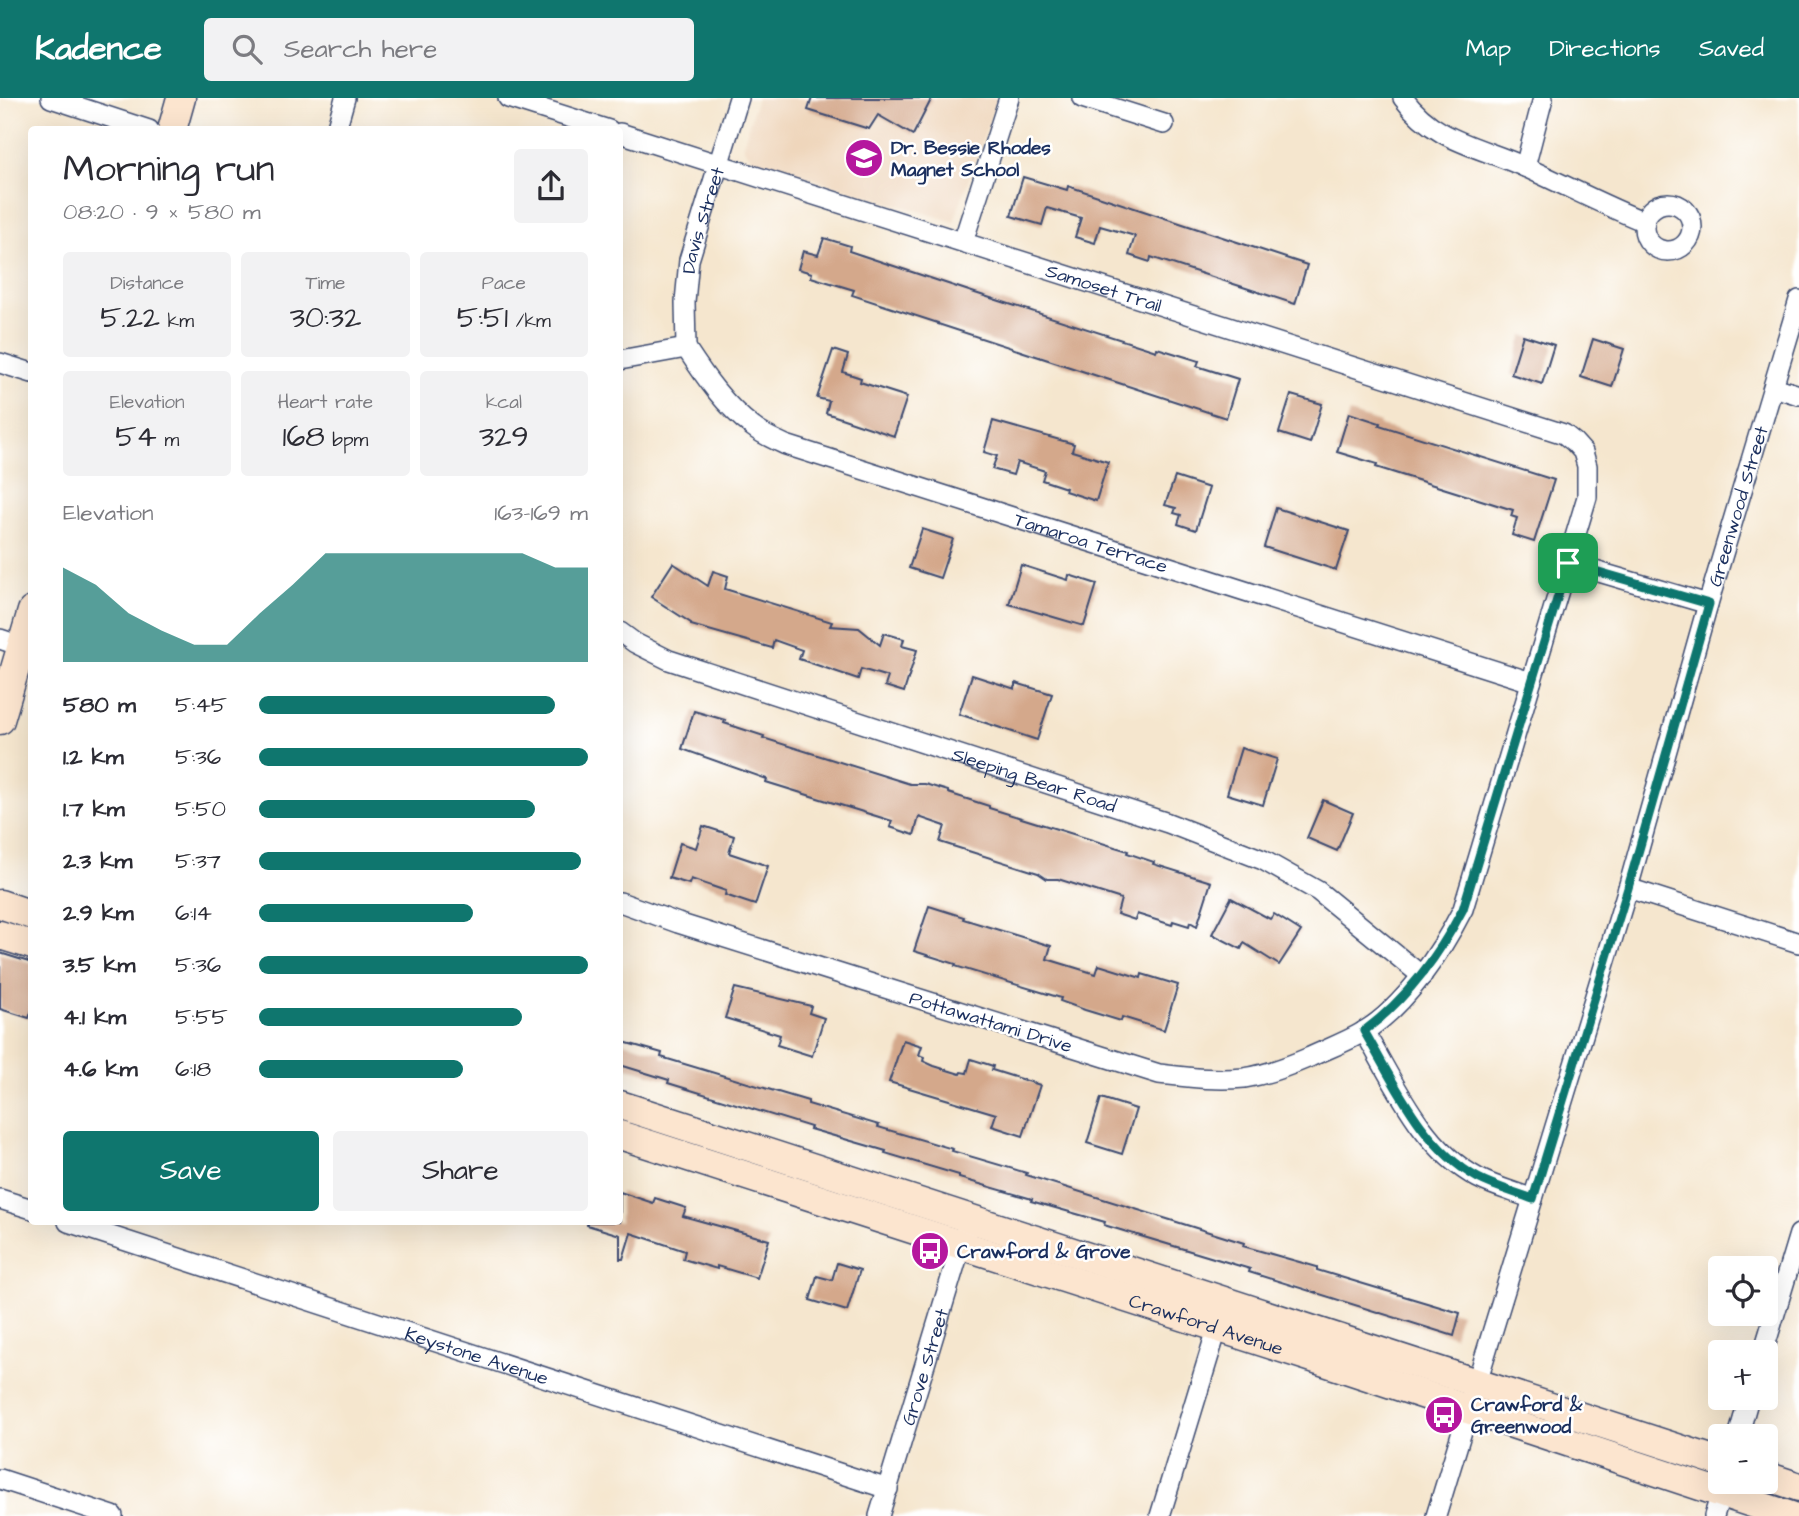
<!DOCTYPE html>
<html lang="en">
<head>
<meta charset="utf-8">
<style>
  :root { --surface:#fff; --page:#f2f2f3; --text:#2b2b33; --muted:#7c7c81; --accent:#0f766e }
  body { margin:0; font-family:"Architects Daughter",sans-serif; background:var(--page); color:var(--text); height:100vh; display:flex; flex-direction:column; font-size:26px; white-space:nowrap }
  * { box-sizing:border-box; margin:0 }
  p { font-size:23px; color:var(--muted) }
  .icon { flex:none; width:38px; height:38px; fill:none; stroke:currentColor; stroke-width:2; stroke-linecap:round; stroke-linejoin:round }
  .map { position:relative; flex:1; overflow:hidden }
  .sheet { position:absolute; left:28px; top:28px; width:595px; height:1099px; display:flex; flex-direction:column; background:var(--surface); border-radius:7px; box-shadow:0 7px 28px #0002 }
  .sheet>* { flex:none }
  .tools { position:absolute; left:1708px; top:1158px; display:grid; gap:14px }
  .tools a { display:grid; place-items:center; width:70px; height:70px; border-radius:7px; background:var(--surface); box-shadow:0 7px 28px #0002; font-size:35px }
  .pin { position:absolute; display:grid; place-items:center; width:60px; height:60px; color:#fff; margin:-30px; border-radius:14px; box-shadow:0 4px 10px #0006 }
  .round { display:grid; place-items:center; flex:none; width:74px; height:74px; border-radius:7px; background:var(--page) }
  .overview { display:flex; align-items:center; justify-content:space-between; height:119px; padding:0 35px }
  h1 { font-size:38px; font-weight:600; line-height:52px }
  .figures { display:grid; grid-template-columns:repeat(3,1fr); gap:10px; height:119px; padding:7px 35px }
  .figures div { display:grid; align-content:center; border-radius:7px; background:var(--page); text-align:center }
  .figures b { font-size:30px; font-weight:600 }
  .figures small { font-size:19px; font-weight:400 }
  .figures p { font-size:19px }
  .chart { height:196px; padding:14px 35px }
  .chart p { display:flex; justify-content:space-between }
  .chart svg { width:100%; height:126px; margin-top:7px; fill:var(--accent); opacity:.7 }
  .button { display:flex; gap:14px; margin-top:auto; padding:14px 35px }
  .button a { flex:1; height:80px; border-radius:7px; background:var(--accent); color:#fff; font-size:28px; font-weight:600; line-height:80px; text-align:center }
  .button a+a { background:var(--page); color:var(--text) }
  ul { padding:0 35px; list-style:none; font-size:23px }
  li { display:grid; grid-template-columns:112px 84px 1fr; align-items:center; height:52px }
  li i { height:18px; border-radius:9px; background:var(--accent) }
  header { display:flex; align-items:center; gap:42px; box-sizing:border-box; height:98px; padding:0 35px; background:var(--accent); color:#fff }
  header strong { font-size:33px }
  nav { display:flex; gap:38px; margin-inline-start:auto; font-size:24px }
  .search { width:490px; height:63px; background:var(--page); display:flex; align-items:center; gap:18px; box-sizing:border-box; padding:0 24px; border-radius:7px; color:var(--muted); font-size:26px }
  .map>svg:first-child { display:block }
  .built { fill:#efd6bb }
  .building { fill:#d4a88b }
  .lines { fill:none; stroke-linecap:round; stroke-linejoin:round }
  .street-casing { stroke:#3c4a6f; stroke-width:22 }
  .secondary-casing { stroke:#3c4a6f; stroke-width:31 }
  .street { stroke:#fff; stroke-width:19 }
  .secondary { stroke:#fce5cf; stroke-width:28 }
  .route-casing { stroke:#fff; stroke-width:14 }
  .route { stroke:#0f766e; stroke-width:9 }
  .labels { text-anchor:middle; stroke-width:5; stroke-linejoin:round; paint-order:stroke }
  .poi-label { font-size:19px; font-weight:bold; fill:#1b2f5e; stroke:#fff; text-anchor:start }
  .street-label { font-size:19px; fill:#1b2f5e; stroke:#fff }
</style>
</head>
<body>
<header>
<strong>Kadence</strong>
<div class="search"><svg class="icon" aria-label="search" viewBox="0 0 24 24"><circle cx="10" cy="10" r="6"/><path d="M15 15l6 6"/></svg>Search here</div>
<nav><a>Map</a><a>Directions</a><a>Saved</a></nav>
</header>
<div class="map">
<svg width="1799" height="1418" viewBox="0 0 1799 1418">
  <rect width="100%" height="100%" fill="#fff"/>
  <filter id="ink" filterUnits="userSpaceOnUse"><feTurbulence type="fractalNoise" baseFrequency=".0143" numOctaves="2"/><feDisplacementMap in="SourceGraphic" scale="14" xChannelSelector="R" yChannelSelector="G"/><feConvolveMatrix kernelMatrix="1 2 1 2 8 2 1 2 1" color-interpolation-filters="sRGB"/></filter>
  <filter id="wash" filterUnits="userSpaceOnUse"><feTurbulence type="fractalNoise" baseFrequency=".00686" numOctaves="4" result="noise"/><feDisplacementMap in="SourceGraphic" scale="28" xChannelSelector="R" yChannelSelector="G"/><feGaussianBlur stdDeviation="1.57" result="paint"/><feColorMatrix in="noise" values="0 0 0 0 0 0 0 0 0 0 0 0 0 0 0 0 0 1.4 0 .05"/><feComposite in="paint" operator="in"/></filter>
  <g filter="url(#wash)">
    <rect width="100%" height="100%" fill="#f5e6ce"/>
    <polygon class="built" points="757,0 997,0 954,124 754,63 744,51 744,44"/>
    <g id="blocks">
      <g class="building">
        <polygon points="812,0 932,0 913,37 878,17 869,31 808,12"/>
        <polygon points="1023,79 1067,92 1068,88 1307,167 1295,206 1151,159 1150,164 1129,157 1135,138 1100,128 1095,145 1075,139 1081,120 1047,110 1042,127 1011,118"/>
        <polygon points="824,140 850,148 849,153 975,195 1156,253 1157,250 1199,263 1197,268 1238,281 1226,320 938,226 938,225 852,197 854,192 811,179 812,175 798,171 803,153 818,157"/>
        <polygon points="1523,237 1554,247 1542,286 1511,276"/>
        <polygon points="1593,241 1624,251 1612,289 1581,279"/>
        <polygon points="833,252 848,257 843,274 861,280 860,284 907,299 894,338 826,315 829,303 817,300"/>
        <polygon points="1291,297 1322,306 1310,345 1279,335"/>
        <polygon points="1349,315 1380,325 1379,327 1554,382 1534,444 1512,437 1517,420 1511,418 1513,412 1376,369 1377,366 1337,354"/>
        <polygon points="993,323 1074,346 1072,353 1108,364 1096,403 1065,393 1066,390 1042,382 1045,373 1017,364 1013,377 992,371 997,358 984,354"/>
        <polygon points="1175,379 1209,390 1196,432 1178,426 1181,417 1174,415 1176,410 1165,407"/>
        <polygon points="1276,410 1349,433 1336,472 1264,449"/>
        <polygon points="922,431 953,441 940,480 909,470"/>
        <polygon points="673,465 708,488 713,473 728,478 725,491 832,524 830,528 859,530 880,547 884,535 904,541 902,548 917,552 904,594 885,588 888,579 861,571 858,581 799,561 802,552 774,542 772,550 691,527 691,525 651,499"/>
        <polygon points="1021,467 1068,482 1069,477 1097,486 1084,528 1009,506"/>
        <polygon points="972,577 1015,591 1016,585 1052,596 1037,642 959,616"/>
        <polygon points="694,613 725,622 724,625 764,638 763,640 910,686 925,686 948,693 948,695 989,708 989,710 1128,753 1127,755 1154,764 1153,766 1211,784 1197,828 1190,824 1189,828 1173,823 1172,827 1137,816 1135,822 1117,816 1121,801 1058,781 1047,781 1038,775 940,744 945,728 919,719 914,737 890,729 892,723 766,684 767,681 682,651"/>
        <polygon points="1241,650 1277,661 1263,707 1227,696"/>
        <polygon points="1323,702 1353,715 1337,753 1307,740"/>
        <polygon points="703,728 734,738 729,755 768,768 755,807 725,797 726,793 691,781 689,786 669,780 680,745 696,750"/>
        <polygon points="1231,800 1270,821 1274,816 1301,833 1279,867 1244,845 1241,851 1212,836"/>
        <polygon points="929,808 964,819 963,821 1051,848 1047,861 1096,876 1099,867 1141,880 1142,876 1178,887 1164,932 1122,919 1121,923 1085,912 1060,903 1061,900 955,868 956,866 914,853"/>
        <polygon points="0,855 32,865 32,912 29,920 0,911"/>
        <polygon points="735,890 811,908 809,915 824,920 812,958 777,947 780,937 725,920"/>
        <polygon points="903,942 922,948 919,957 924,959 923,963 934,968 960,976 961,974 967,975 971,961 993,968 992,972 1040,987 1023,1038 992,1028 996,1016 889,984"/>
        <polygon points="620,943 662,955 661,959 808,1003 808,1006 879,1027 878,1029 953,1051 952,1053 1027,1075 1026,1077 1244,1145 1243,1148 1317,1169 1317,1172 1460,1215 1454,1238 1249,1174 1250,1171 1104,1127 1105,1124 1031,1103 1032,1101 959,1080 959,1077 885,1055 886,1053 810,1031 811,1029 668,985 669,982 620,967"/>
        <polygon points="1101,1000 1136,1011 1122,1056 1087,1045"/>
        <polygon points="620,1094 653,1105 655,1100 686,1110 683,1118 769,1142 757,1180 717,1168 717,1171 683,1161 685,1153 631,1135 623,1161 620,1161 620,1137 587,1127 587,1124 620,1124"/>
        <polygon points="837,1165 860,1172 847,1213 810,1202 817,1178 832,1182"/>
      </g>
    </g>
  </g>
  <g filter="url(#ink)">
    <use href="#blocks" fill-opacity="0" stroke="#3c4a6f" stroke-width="2"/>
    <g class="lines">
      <defs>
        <g id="street">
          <polyline points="51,0 149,32"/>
          <polyline points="508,0 609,32"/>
          <polyline points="1082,0 1164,26"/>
          <path d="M1403,0C1436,45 1480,48 1527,70C1567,88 1605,108 1645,124"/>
          <polyline points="336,32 345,0"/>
          <path id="s1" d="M620,35L1564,336L1574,344L1583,354L1587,368V399L1463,811C1441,854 1405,909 1363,934C1346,944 1327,951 1310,959C1289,968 1266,977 1244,980C1215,983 1187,979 1159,976L678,825L620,804"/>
          <polyline points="1525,69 1543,0"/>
          <circle cx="1668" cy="129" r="24"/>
          <polyline points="963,144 1009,0"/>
          <path id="s2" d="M686,250C705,279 725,308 753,329C763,337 775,342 786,347L1531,584"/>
          <path id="s3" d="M686,250L685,204L689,162L739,0"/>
          <polyline points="620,262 686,250"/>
          <polyline points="0,265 32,275"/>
          <polyline points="1774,289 1799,297"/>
          <polyline points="1568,465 1708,506"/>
          <path id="s4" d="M620,534L635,545L669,562L1168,725L1263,762L1318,793L1422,878"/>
          <polyline points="0,541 21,548"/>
          <polyline points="1628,790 1799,845"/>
          <path d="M1364,933C1395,986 1422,1050 1478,1080C1495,1089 1515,1094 1533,1101"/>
          <polyline points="0,1101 32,1111"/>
          <path id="s5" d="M68,1124L888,1391"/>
          <polyline points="1763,1255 1799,1136"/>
          <polyline points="1738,1339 1749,1300"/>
          <polyline points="0,1381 113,1418"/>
          <path id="s6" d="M879,1418L965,1134"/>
          <polyline points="1160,1418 1221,1218"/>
          <path id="s7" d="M1436,1418L1628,790L1708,506L1799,202"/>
          <polyline points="1714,1418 1724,1385"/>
        </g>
        <g id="secondary">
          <polyline points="172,32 181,0"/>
          <polyline points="0,622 32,513"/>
          <polyline points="0,806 32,817"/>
          <polyline points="0,837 32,847"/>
          <polyline points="620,1007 1720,1364"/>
          <path id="s8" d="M620,1037L1328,1265L1791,1418"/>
          <polyline points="1766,1378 1799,1389"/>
        </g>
      </defs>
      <use href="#street" class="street-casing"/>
      <use href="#secondary" class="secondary-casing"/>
      <use href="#street" class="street"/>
      <use href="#secondary" class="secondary"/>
    </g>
  </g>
  <g class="lines" filter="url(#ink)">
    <defs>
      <path id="route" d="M1568,465L1709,506L1628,790L1533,1101C1515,1094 1495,1089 1478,1080C1422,1049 1395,986 1364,933C1407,901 1438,859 1463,811Z"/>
    </defs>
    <use href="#route" class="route-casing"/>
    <use href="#route" class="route"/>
  </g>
  <defs>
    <symbol id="school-disc" viewBox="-11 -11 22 22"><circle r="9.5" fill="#b5179e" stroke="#fff"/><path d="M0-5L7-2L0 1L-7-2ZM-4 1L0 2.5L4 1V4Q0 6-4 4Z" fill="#fff"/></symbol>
    <symbol id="bus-disc" viewBox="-11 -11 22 22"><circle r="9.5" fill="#b5179e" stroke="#fff"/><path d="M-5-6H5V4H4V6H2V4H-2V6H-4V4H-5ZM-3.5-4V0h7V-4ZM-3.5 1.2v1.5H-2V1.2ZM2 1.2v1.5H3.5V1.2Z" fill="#fff"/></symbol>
  </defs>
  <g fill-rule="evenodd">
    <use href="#school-disc" x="842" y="38" width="44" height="44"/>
    <use href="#bus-disc" x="908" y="1131" width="44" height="44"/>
    <use href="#bus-disc" x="1422" y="1295" width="44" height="44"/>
  </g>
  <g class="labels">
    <g class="poi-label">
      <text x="891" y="56">Dr. Bessie Rhodes<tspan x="891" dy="22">Magnet School</tspan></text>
      <text x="957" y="1160">Crawford &amp; Grove</text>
      <text x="1471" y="1313">Crawford &amp;<tspan x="1471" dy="22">Greenwood</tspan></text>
    </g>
    <g class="street-label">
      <text dy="7" stroke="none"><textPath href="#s3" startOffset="130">Davis Street</textPath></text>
      <text dy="7" stroke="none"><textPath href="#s1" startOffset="508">Samoset Trail</textPath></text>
      <text dy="7" stroke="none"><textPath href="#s7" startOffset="1054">Greenwood Street</textPath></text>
      <text dy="7" stroke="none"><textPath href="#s2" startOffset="462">Tamaroa Terrace</textPath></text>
      <text dy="7" stroke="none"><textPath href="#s4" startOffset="441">Sleeping Bear Road</textPath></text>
      <text transform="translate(991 923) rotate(17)" y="7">Pottawattami Drive</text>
      <text dy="7" stroke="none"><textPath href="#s8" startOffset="616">Crawford Avenue</textPath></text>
      <text dy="7" stroke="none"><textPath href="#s5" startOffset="430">Keystone Avenue</textPath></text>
      <text dy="7" stroke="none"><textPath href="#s6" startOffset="156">Grove Street</textPath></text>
    </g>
  </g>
</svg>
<div class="tools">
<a><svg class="icon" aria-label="locate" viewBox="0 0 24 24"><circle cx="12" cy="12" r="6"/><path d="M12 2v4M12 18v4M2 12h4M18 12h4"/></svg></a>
<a>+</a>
<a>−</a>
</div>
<div class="pin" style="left:1568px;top:465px;background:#1e9e55"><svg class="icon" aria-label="arrive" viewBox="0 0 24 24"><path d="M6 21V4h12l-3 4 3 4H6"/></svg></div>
<section class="sheet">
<div class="overview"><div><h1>Morning run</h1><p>08:20 · 9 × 580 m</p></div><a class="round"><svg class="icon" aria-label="share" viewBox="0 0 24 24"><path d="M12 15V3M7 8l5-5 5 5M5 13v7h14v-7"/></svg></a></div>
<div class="figures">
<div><p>Distance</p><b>5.22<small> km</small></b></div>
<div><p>Time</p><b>30:32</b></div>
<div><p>Pace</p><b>5:51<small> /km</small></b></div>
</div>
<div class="figures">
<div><p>Elevation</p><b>54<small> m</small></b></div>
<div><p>Heart rate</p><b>168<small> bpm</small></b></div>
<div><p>kcal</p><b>329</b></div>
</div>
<div class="chart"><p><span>Elevation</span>163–169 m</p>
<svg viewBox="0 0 160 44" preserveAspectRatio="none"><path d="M0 44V11L10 17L20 27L30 33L40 38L50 38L60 27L70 17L80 6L90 6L100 6L110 6L120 6L130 6L140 6L150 11L160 11V44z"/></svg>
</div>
<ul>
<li><b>580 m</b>5:45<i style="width:90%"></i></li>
<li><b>1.2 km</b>5:36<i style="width:100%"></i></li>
<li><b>1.7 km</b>5:50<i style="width:84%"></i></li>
<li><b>2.3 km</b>5:37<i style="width:98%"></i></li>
<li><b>2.9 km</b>6:14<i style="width:65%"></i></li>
<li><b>3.5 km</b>5:36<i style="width:100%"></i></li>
<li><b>4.1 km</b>5:55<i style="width:80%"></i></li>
<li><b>4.6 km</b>6:18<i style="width:62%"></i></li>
</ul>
<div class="button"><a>Save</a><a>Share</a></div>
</section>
</div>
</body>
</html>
